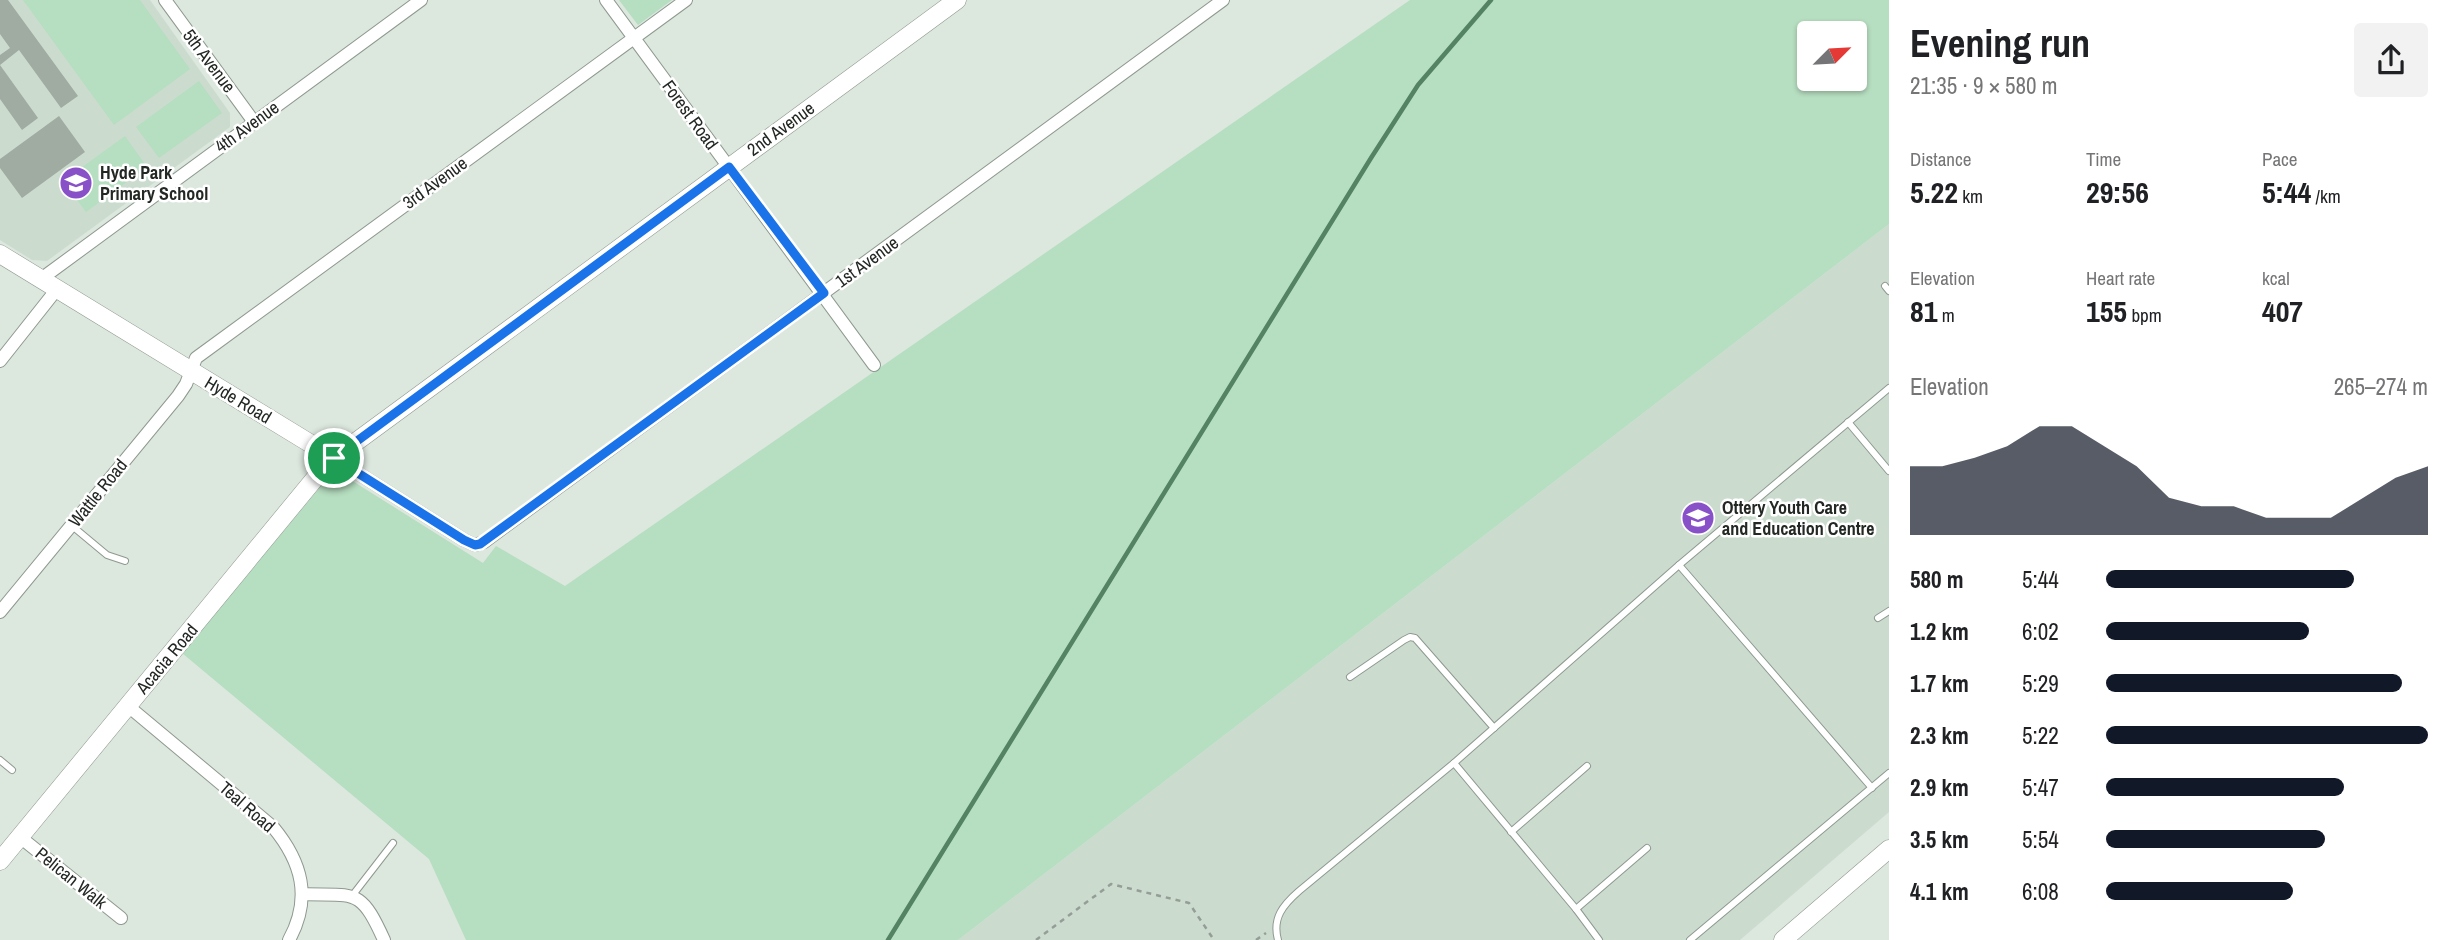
<!DOCTYPE html>
<html lang="en">
<head>
<meta charset="utf-8">
<style>
  :root { --surface:#fff; --page:#f2f2f2; --text:#202124; --muted:#757577; --accent:#111827 }
  body { margin:0; font-family:"Archivo Narrow",sans-serif; background:var(--page); color:var(--text); height:100vh; display:flex; flex-direction:column; font-size:26px; white-space:nowrap }
  * { box-sizing:border-box; margin:0 }
  p { font-size:23px; color:var(--muted) }
  .icon { flex:none; width:38px; height:38px; fill:none; stroke:currentColor; stroke-width:2; stroke-linecap:round; stroke-linejoin:round }
  .map { position:relative; flex:1; overflow:hidden }
  .panel { display:flex; flex-direction:column; background:var(--surface); width:560px }
  .panel>* { flex:none }
  .needle { width:46px; rotate:66deg }
  .controls { position:absolute; left:1797px; top:21px; display:grid; gap:14px }
  .controls a { display:grid; place-items:center; width:70px; height:70px; border-radius:7px; background:var(--surface); box-shadow:0 2px 5px #0004; font-size:35px }
  .pin { position:absolute; display:grid; place-items:center; width:60px; height:60px; color:#fff; margin:-30px; border:4px solid #fff; border-radius:50%; box-shadow:0 2px 7px #0007 }
  .round { display:grid; place-items:center; flex:none; width:74px; height:74px; border-radius:7px; background:var(--page) }
  .overview { display:flex; align-items:center; justify-content:space-between; height:119px; padding:0 21px }
  h1 { font-size:38px; font-weight:700; line-height:52px }
  .figures { display:grid; grid-template-columns:repeat(3,1fr); gap:10px; height:119px; padding:7px 21px }
  .figures div { display:grid; align-content:center }
  .figures b { font-size:30px; font-weight:700 }
  .figures small { font-size:19px; font-weight:400 }
  .figures p { font-size:19px }
  .chart { height:196px; padding:14px 21px }
  .chart p { display:flex; justify-content:space-between }
  .chart svg { width:100%; height:126px; margin-top:7px; fill:var(--accent); opacity:.7 }
  ul { padding:0 21px; list-style:none; font-size:23px }
  li { display:grid; grid-template-columns:112px 84px 1fr; align-items:center; height:52px }
  li i { height:18px; border-radius:9px; background:var(--accent) }
  main { display:flex; flex:1; min-height:0 }
  .map>svg:first-child { display:block }
  .built { fill:#cbdccf }
  .green { fill:#b6dec0; fill-rule:evenodd }
  .lines { fill:none; stroke-linecap:round; stroke-linejoin:round }
  .stream { stroke:#538362; stroke-width:4.5 }
  .building { fill:#a0aba2 }
  .lane-casing { stroke:#8e9990; stroke-width:8 }
  .street-casing { stroke:#8e9990; stroke-width:14 }
  .secondary-casing { stroke:#8e9990; stroke-width:19 }
  .path { stroke:#949d96; stroke-width:2.5; stroke-dasharray:5 5; stroke-linecap:butt }
  .lane { stroke:#fff; stroke-width:6 }
  .street { stroke:#fff; stroke-width:12 }
  .secondary { stroke:#fff; stroke-width:18 }
  .route-casing { stroke:#fff; stroke-width:14 }
  .route { stroke:#1a73e8; stroke-width:9 }
  .labels { text-anchor:middle; stroke-width:5; stroke-linejoin:round; paint-order:stroke }
  .street-label { font-size:18px; fill:#232824; stroke:#fff }
  .poi-label { font-size:18px; font-weight:bold; fill:#232824; stroke:#fff; text-anchor:start }
</style>
</head>
<body>
<main>
<div class="map">
<svg width="1889" height="940" viewBox="0 0 1889 940">
  <rect width="100%" height="100%" fill="#dce7de"/>
  <g class="built">
    <polygon points="0,0 150,0 230,113 230,127 47,261 32,260 0,240"/>
    <polygon points="1889,224 1889,812 1740,940 958,940"/>
  </g>
  <g class="green">
    <polygon points="23,0 140,0 190,69 114,125"/>
    <polygon points="619,0 672,0 638,25"/>
    <path d="M1410,0H1889V224L958,940H466L429,859L182,653L327,479L343,475L483,563L496,546L565,586ZM1810,33H1855V79H1810Z"/>
    <polygon points="199,81 222,113 159,158 136,127"/>
    <polygon points="125,136 147,167 86,212 63,181"/>
  </g>
  <g class="lines">
    <polyline class="stream" points="888,940 1371,158 1418,85 1491,0"/>
  </g>
  <g class="building">
    <polygon points="0,0 8,0 78,96 61,108 19,50 0,65 0,55 10,48 0,34"/>
    <polygon points="0,65 38,118 22,130 0,99"/>
    <polygon points="59,116 85,152 22,198 0,168 0,159"/>
  </g>
  <g class="lines">
    <defs>
      <g id="lane">
        <polyline points="1885,286 1889,291"/>
        <polyline points="1848,422 1889,471"/>
        <polyline points="71,525 107,555 125,561"/>
        <polyline points="1679,565 1872,788"/>
        <polyline points="1878,618 1889,611"/>
        <polyline points="1350,677 1404,640 1410,637 1415,638 1494,728"/>
        <polyline points="0,760 12,770"/>
        <polyline points="1454,763 1576,909 1599,940"/>
        <polyline points="1511,832 1587,766"/>
        <polyline points="352,896 393,843"/>
        <polyline points="1576,909 1647,848"/>
        <path d="M1278,940C1272,918 1283,905 1299,891L1454,763L1679,565L1889,388"/>
        <polyline points="1690,940 1889,773"/>
      </g>
      <g id="street">
        <polyline points="165,0 254,122"/>
        <polyline points="606,0 874,365"/>
        <polyline points="41,279 421,0"/>
        <polyline points="0,361 57,289"/>
        <polyline points="334,458 464,540 475,545 484,542 1223,0"/>
        <polyline points="0,612 178,396 186,384 196,358 686,0"/>
        <path d="M128,706L273,827C302,862 312,898 289,940"/>
        <polyline points="20,837 121,918"/>
        <path d="M302,894C356,896 360,887 384,940"/>
      </g>
      <g id="secondary">
        <polyline points="0,254 334,458"/>
        <polyline points="0,861 321,471 334,458 957,0"/>
        <polyline points="1783,940 1889,849"/>
      </g>
    </defs>
    <use href="#lane" class="lane-casing"/>
    <use href="#street" class="street-casing"/>
    <use href="#secondary" class="secondary-casing"/>
    <g class="path">
      <polyline points="1036,940 1111,884 1189,903 1214,940"/>
      <polyline points="1256,940 1266,933"/>
    </g>
    <use href="#lane" class="lane"/>
    <use href="#street" class="street"/>
    <use href="#secondary" class="secondary"/>
  </g>
  <g class="lines">
    <defs>
      <polygon id="route" points="729,167 824,293 480,544 475,545 464,540 334,458"/>
    </defs>
    <use href="#route" class="route-casing"/>
    <use href="#route" class="route"/>
  </g>
  <defs>
    <symbol id="school-disc" viewBox="-11 -11 22 22"><circle r="9.5" fill="#8951c8" stroke="#fff"/><path d="M0-5L7-2L0 1L-7-2ZM-4 1L0 2.5L4 1V4Q0 6-4 4Z" fill="#fff"/></symbol>
  </defs>
  <g fill-rule="evenodd">
    <use href="#school-disc" x="57" y="164" width="38" height="38"/>
    <use href="#school-disc" x="1679" y="499" width="38" height="38"/>
  </g>
  <g class="labels">
    <g class="street-label">
      <text transform="translate(209 61) rotate(53)" y="6">5th Avenue</text>
      <text transform="translate(690 115) rotate(54)" y="6">Forest Road</text>
      <text transform="translate(247 127) rotate(-36)" y="6">4th Avenue</text>
      <text transform="translate(781 129) rotate(-36)" y="6">2nd Avenue</text>
      <text transform="translate(435 183) rotate(-36)" y="6">3rd Avenue</text>
      <text transform="translate(867 262) rotate(-36)" y="6">1st Avenue</text>
      <text transform="translate(238 400) rotate(31)" y="6">Hyde Road</text>
      <text transform="translate(98 493) rotate(-51)" y="6">Wattle Road</text>
      <text transform="translate(167 659) rotate(-50)" y="6">Acacia Road</text>
      <text transform="translate(247 807) rotate(41)" y="6">Teal Road</text>
      <text transform="translate(71 878) rotate(39)" y="6">Pelican Walk</text>
    </g>
    <g class="poi-label">
      <text x="100" y="179">Hyde Park<tspan x="100" dy="21">Primary School</tspan></text>
      <text x="1722" y="514">Ottery Youth Care<tspan x="1722" dy="21">and Education Centre</tspan></text>
    </g>
  </g>
</svg>
<div class="controls">
<a><svg class="needle" viewBox="-14 -14 28 28"><path d="M0-13l5 13h-10z" fill="#e53935"/><path d="M0 13l5-13h-10z" fill="#757577"/></svg></a>
</div>
<div class="pin" style="left:334px;top:458px;background:#1e9e55"><svg class="icon" aria-label="arrive" viewBox="0 0 24 24"><path d="M6 21V4h12l-3 4 3 4H6"/></svg></div>
</div>
<section class="panel">
<div class="overview"><div><h1>Evening run</h1><p>21:35 · 9 × 580 m</p></div><a class="round"><svg class="icon" aria-label="share" viewBox="0 0 24 24"><path d="M12 15V3M7 8l5-5 5 5M5 13v7h14v-7"/></svg></a></div>
<div class="figures">
<div><p>Distance</p><b>5.22<small> km</small></b></div>
<div><p>Time</p><b>29:56</b></div>
<div><p>Pace</p><b>5:44<small> /km</small></b></div>
</div>
<div class="figures">
<div><p>Elevation</p><b>81<small> m</small></b></div>
<div><p>Heart rate</p><b>155<small> bpm</small></b></div>
<div><p>kcal</p><b>407</b></div>
</div>
<div class="chart"><p><span>Elevation</span>265–274 m</p>
<svg viewBox="0 0 160 44" preserveAspectRatio="none"><path d="M0 44V20L10 20L20 17L30 13L40 6L50 6L60 13L70 20L80 31L90 34L100 34L110 38L120 38L130 38L140 31L150 24L160 20V44z"/></svg>
</div>
<ul>
<li><b>580 m</b>5:44<i style="width:77%"></i></li>
<li><b>1.2 km</b>6:02<i style="width:63%"></i></li>
<li><b>1.7 km</b>5:29<i style="width:92%"></i></li>
<li><b>2.3 km</b>5:22<i style="width:100%"></i></li>
<li><b>2.9 km</b>5:47<i style="width:74%"></i></li>
<li><b>3.5 km</b>5:54<i style="width:68%"></i></li>
<li><b>4.1 km</b>6:08<i style="width:58%"></i></li>
</ul>
</section>
</main>
</body>
</html>
